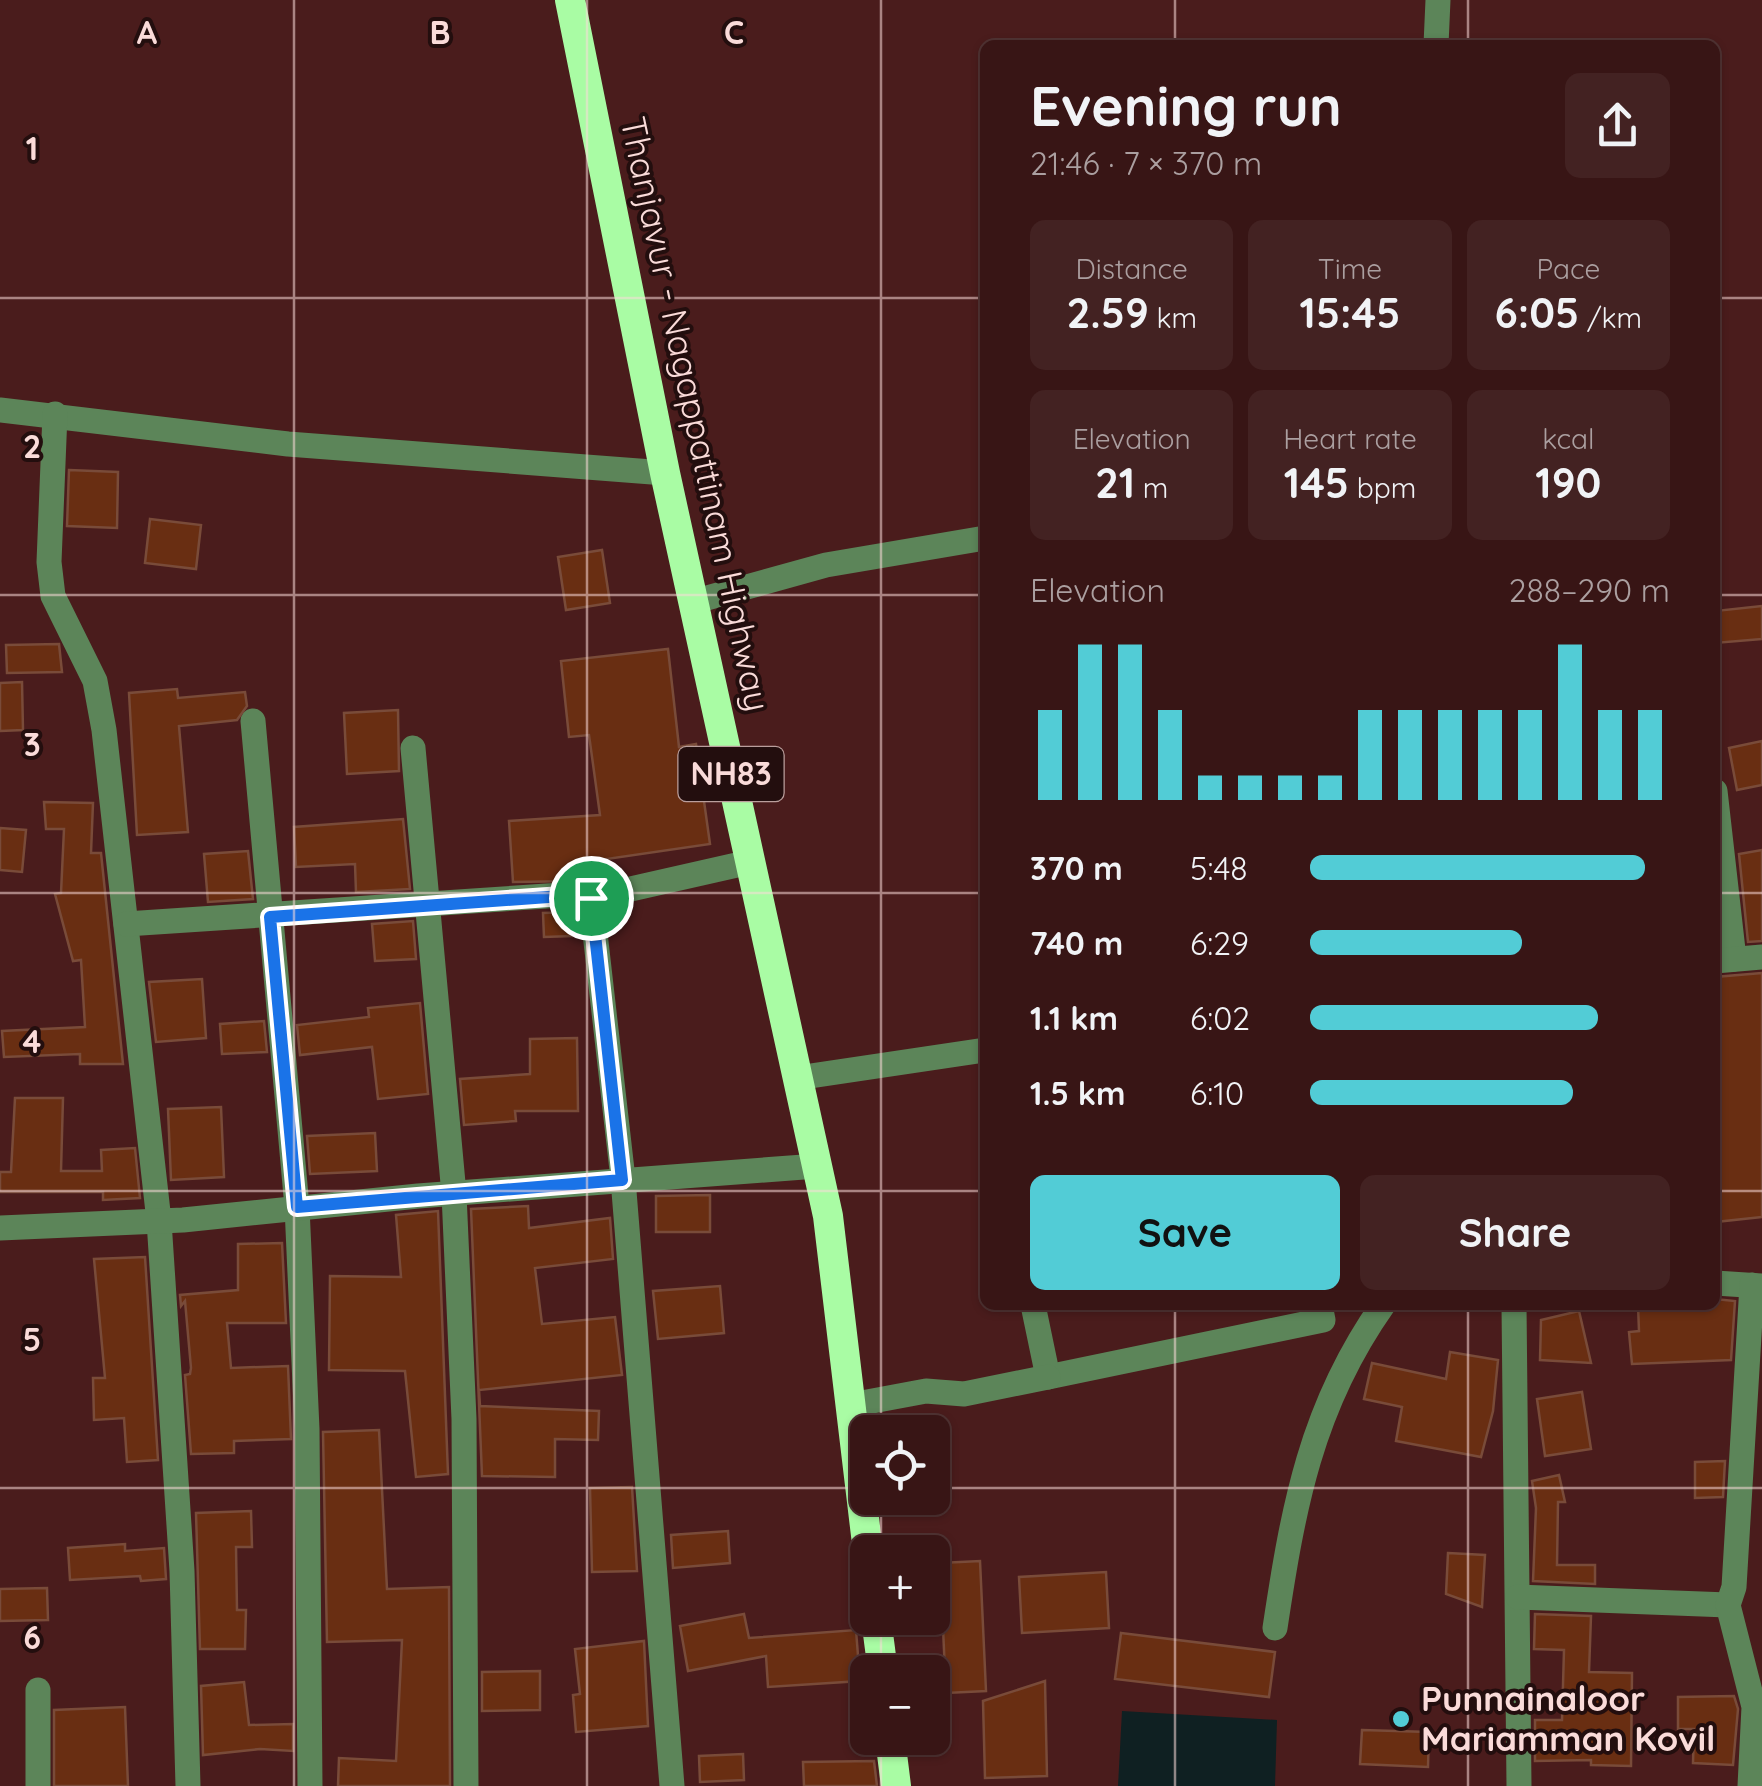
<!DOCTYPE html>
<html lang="en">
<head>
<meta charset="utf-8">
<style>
  :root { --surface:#381515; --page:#432222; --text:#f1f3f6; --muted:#ab9fa0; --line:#523434; --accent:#52ccd6 }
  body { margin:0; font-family:Quicksand,sans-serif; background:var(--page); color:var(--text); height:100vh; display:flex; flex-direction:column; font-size:38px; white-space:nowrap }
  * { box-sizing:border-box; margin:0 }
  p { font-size:32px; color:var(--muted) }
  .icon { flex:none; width:55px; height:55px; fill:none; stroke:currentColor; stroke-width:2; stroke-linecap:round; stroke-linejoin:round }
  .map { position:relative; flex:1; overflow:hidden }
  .panel { position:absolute; left:980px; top:40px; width:740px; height:1270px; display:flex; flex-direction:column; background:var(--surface); border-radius:15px; box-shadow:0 2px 8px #0004,0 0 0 2px var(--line) }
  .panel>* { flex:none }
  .tools { position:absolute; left:850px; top:1415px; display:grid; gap:20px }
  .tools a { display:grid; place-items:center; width:100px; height:100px; border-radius:15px; background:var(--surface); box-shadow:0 2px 8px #0004,0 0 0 2px var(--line); font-size:50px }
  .pin { position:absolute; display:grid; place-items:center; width:85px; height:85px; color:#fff; margin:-42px; border:5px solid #fff; border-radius:50%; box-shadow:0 2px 10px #0007 }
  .round { display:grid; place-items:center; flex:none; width:105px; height:105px; border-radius:15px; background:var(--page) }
  .summary { display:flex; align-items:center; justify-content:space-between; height:170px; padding:0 50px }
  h1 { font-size:55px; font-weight:800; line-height:75px }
  .stats { display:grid; grid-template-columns:repeat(3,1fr); gap:15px; height:170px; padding:10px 50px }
  .stats div { display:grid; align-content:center; border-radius:15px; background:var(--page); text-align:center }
  .stats b { font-size:42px; font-weight:800 }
  .stats small { font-size:28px; font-weight:400 }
  .stats p { font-size:28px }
  .chart { height:280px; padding:20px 50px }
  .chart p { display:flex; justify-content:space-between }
  .chart svg { width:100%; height:180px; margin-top:10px; stroke:var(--accent); stroke-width:6 }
  .cta { display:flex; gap:20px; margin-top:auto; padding:20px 50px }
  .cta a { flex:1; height:115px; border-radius:15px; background:var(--accent); color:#111; font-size:40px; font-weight:800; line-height:115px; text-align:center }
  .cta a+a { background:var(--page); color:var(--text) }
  ul { padding:0 50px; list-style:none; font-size:32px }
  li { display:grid; grid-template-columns:160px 120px 1fr; align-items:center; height:75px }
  li i { height:25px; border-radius:12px; background:var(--accent) }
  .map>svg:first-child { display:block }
  .water { fill:#0f2022 }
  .building { fill:#692e12; stroke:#794b39; stroke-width:2.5 }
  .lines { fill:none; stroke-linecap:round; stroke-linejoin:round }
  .minor { stroke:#5c8559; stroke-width:25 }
  .highway { stroke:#a9fca4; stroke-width:30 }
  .route-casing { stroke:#fff; stroke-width:20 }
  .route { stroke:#1a73e8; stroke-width:12 }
  .grid { fill:none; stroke:#fadbd9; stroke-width:2.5; stroke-opacity:0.55 }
  .poi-dot { fill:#52ccd6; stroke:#230e0e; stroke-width:4 }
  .labels { text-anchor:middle; stroke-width:8; stroke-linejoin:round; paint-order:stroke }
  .shield { fill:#230e0e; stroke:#ba9e9c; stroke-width:2.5 }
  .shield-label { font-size:32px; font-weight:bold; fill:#fadbd9 }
  .street-label { font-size:35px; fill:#fadbd9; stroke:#230e0e }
  .poi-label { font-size:35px; font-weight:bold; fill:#fadbd9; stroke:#230e0e; text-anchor:start }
  .grid-label { font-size:32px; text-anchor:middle; font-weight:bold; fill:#fadbd9; stroke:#230e0e; stroke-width:8; stroke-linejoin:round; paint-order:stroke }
</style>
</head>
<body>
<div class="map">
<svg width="1762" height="1786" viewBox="0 0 1762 1786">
  <rect width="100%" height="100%" fill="#4a1c1c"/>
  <polygon class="water" points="1122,1711 1277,1720 1275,1786 1118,1786"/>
  <g class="building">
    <polygon points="69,470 118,472 117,528 67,526"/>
    <polygon points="150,519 201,525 196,569 145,563"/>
    <polygon points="602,550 610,603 566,610 558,557"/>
    <polygon points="1762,606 1762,639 1715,643 1715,611"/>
    <polygon points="59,644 62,672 7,673 6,645"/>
    <polygon points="668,649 679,747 696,744 710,844 579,863 580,881 513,882 509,821 600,815 589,735 569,737 561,661"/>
    <polygon points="22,682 23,730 0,731 0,683"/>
    <polygon points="177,689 178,698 245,692 247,706 237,720 179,726 188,832 137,835 129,693"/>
    <polygon points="398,710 399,771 347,774 344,713"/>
    <polygon points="1762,741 1762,785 1737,790 1729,748"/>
    <polygon points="44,802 93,803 91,853 101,853 123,1064 80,1064 80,1054 4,1057 2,1031 85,1027 81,960 73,961 55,894 61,893 64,829 46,829"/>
    <polygon points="403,819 410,889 356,892 355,864 296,867 294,827"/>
    <polygon points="0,828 26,830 22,872 0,870"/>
    <polygon points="1762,850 1762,941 1748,942 1739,854"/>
    <polygon points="248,851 253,899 208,902 204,854"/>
    <polygon points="571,912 572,936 544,937 543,913"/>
    <polygon points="413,921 416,959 375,961 372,924"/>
    <polygon points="1762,973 1762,1217 1715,1222 1715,977"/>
    <polygon points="202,979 206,1038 156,1042 149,982"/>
    <polygon points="420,1003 428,1094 378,1099 372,1047 300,1055 297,1025 369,1017 368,1008"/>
    <polygon points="264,1021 267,1052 222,1054 220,1024"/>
    <polygon points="577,1038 578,1111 515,1111 516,1121 464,1125 460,1079 530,1074 530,1039"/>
    <polygon points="15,1098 63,1098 61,1171 102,1171 101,1150 135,1148 140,1198 103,1200 103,1192 0,1192 0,1172 11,1172"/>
    <polygon points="221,1107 224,1177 171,1180 168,1109"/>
    <polygon points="375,1133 377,1171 310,1174 307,1136"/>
    <polygon points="710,1195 710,1232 656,1232 656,1196"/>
    <polygon points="528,1206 529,1228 610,1218 613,1259 535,1268 542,1324 615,1317 622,1375 479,1390 480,1406 599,1411 598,1440 555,1439 555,1477 482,1476 471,1209"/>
    <polygon points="438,1211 448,1474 416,1477 405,1371 329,1370 330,1276 401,1277 396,1215"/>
    <polygon points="282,1243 286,1323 227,1323 231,1368 288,1366 291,1439 234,1441 234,1453 191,1454 185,1375 190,1374 191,1368 185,1301 181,1306 180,1295 238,1290 238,1244"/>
    <polygon points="145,1257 158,1460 127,1462 124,1418 94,1420 93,1378 105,1378 94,1259"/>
    <polygon points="720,1286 724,1333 658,1339 653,1291"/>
    <polygon points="1715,1299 1735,1301 1731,1360 1632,1364 1629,1332 1639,1331 1638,1305 1715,1305"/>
    <polygon points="1579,1311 1591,1363 1540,1360 1541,1320"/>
    <polygon points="1450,1352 1498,1360 1493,1411 1481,1457 1396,1441 1402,1407 1364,1399 1372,1363 1446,1379"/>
    <polygon points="1582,1392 1591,1449 1545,1456 1537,1399"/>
    <polygon points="379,1430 387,1589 449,1587 450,1786 338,1786 339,1758 396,1761 402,1640 327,1642 323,1432"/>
    <polygon points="1725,1461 1723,1497 1695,1498 1695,1462"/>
    <polygon points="1559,1475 1565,1502 1558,1502 1557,1565 1595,1565 1595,1584 1533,1581 1536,1508 1532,1481"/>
    <polygon points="632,1487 637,1571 592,1572 590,1488"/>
    <polygon points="251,1511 252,1547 236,1547 237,1610 246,1610 245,1649 200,1649 196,1513"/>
    <polygon points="728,1531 730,1563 673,1568 671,1535"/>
    <polygon points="125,1544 125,1551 164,1548 166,1579 141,1581 140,1576 70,1580 68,1548"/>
    <polygon points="1448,1553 1485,1555 1482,1607 1446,1594"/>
    <polygon points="980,1561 986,1691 946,1693 940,1563"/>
    <polygon points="1106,1572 1109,1628 1022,1633 1019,1577"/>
    <polygon points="47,1588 48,1620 0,1621 0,1589"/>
    <polygon points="744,1614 749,1638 856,1630 860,1681 768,1687 766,1656 688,1671 680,1626"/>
    <polygon points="1535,1614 1591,1616 1589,1672 1632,1673 1631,1766 1591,1765 1591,1760 1535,1761 1535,1720 1562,1720 1564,1650 1534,1649"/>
    <polygon points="1121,1633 1275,1652 1269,1697 1115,1679"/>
    <polygon points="644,1641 648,1726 576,1732 573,1695 580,1694 575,1649"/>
    <polygon points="540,1671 540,1710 482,1711 482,1672"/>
    <polygon points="1045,1681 1047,1776 985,1778 983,1701"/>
    <polygon points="244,1682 249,1725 293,1724 293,1751 260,1749 203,1755 201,1686"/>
    <polygon points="1734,1696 1738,1709 1733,1765 1693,1763 1694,1729 1678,1729 1678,1697"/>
    <polygon points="125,1707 128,1786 54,1786 54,1710"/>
    <polygon points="1362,1730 1429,1732 1428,1767 1360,1764"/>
    <polygon points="743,1754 744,1780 700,1782 699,1756"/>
    <polygon points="874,1761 877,1786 804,1786 803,1762"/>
  </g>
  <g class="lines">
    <g class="minor">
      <polyline points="1436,45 1438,0"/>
      <polyline points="0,410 288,444 665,473"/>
      <polyline points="55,414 49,562 53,596 95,681 104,730 159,1221 182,1571 188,1786"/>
      <polyline points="696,601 826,565 985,538"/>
      <polyline points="253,721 297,1207 307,1429 310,1786"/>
      <polyline points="413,748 454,1194 464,1419 466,1786"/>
      <polyline points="1715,791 1734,959"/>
      <polyline points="591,898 623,1179 672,1786"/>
      <polyline points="126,924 562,895 591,898 750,862"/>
      <polyline points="1715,961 1762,957"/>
      <polyline points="797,1078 985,1050"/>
      <polyline points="0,1228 183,1220 418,1196 817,1166"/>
      <polyline points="1715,1283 1762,1286"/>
      <polyline points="1033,1305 1048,1377 1323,1320 1320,1305"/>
      <polyline points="1514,1305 1519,1786"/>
      <polyline points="851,1405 926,1391 964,1394 1048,1377"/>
      <polyline points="1518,1597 1728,1605"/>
      <path d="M1275,1628C1293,1508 1311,1407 1383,1305"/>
      <polyline points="38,1786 38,1690"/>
      <polyline points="1750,1786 1754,1707 1728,1605 1734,1587 1752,1285"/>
    </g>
    <g class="highway">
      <polyline points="570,0 665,473 828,1216 868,1552"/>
      <polyline points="876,1618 883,1672"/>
      <polyline points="890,1738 896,1786"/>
    </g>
  </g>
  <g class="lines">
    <defs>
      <polygon id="route" points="562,896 591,898 622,1180 297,1207 270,917"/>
    </defs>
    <use href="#route" class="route-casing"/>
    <use href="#route" class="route"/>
  </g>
  <path class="grid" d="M294,0V1786M587,0V1786M881,0V1432M1175,0V45M1468,0V45M0,298H985M1715,298H1762M0,595H985M1715,595H1762M0,893H985M1715,893H1762M0,1191H985M1715,1191H1762M1175,1305V1786M1468,1305V1786M0,1488H868M932,1488H1762M881,1498V1552M881,1618V1672M881,1738V1786"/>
  <circle class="poi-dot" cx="1401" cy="1719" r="10"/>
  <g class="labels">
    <rect class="shield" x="678.5" y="747" width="105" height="54" rx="8"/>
    <g class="shield-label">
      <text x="731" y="785">NH83</text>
    </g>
    <g class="street-label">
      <text transform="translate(695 414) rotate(78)" y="12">Thanjavur - Nagappattinam Highway</text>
    </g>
    <g class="poi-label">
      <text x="1421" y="1711">Punnainaloor<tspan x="1421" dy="40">Mariamman Kovil</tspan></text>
    </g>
  </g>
  <g class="grid-label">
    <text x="147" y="44">A</text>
    <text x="440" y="44">B</text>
    <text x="734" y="44">C</text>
    <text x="32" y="160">1</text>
    <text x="32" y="458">2</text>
    <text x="32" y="756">3</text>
    <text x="32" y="1053">4</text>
    <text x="32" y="1351">5</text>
    <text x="32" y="1649">6</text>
  </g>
</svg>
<div class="tools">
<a><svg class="icon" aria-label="locate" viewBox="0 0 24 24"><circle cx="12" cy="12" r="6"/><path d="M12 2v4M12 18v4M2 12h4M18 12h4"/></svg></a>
<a>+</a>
<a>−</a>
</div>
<div class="pin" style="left:591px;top:898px;background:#1e9e55"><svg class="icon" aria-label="arrive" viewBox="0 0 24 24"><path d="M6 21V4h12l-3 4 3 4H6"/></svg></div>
<section class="panel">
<div class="summary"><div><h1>Evening run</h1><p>21:46 · 7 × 370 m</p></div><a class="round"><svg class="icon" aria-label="share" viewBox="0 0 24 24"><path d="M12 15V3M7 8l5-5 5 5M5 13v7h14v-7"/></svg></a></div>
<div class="stats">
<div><p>Distance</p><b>2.59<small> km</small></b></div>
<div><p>Time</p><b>15:45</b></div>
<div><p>Pace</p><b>6:05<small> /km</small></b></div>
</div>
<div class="stats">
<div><p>Elevation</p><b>21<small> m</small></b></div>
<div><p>Heart rate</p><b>145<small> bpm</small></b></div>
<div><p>kcal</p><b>190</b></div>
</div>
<div class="chart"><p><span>Elevation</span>288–290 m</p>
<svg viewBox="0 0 160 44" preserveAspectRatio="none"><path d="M5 44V22M15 44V6M25 44V6M35 44V22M45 44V38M55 44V38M65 44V38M75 44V38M85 44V22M95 44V22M105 44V22M115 44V22M125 44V22M135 44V6M145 44V22M155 44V22"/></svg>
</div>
<ul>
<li><b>370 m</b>5:48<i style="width:93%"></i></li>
<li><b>740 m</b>6:29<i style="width:59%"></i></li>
<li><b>1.1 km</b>6:02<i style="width:80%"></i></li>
<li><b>1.5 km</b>6:10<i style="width:73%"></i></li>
</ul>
<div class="cta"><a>Save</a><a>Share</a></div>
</section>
</div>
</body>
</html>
